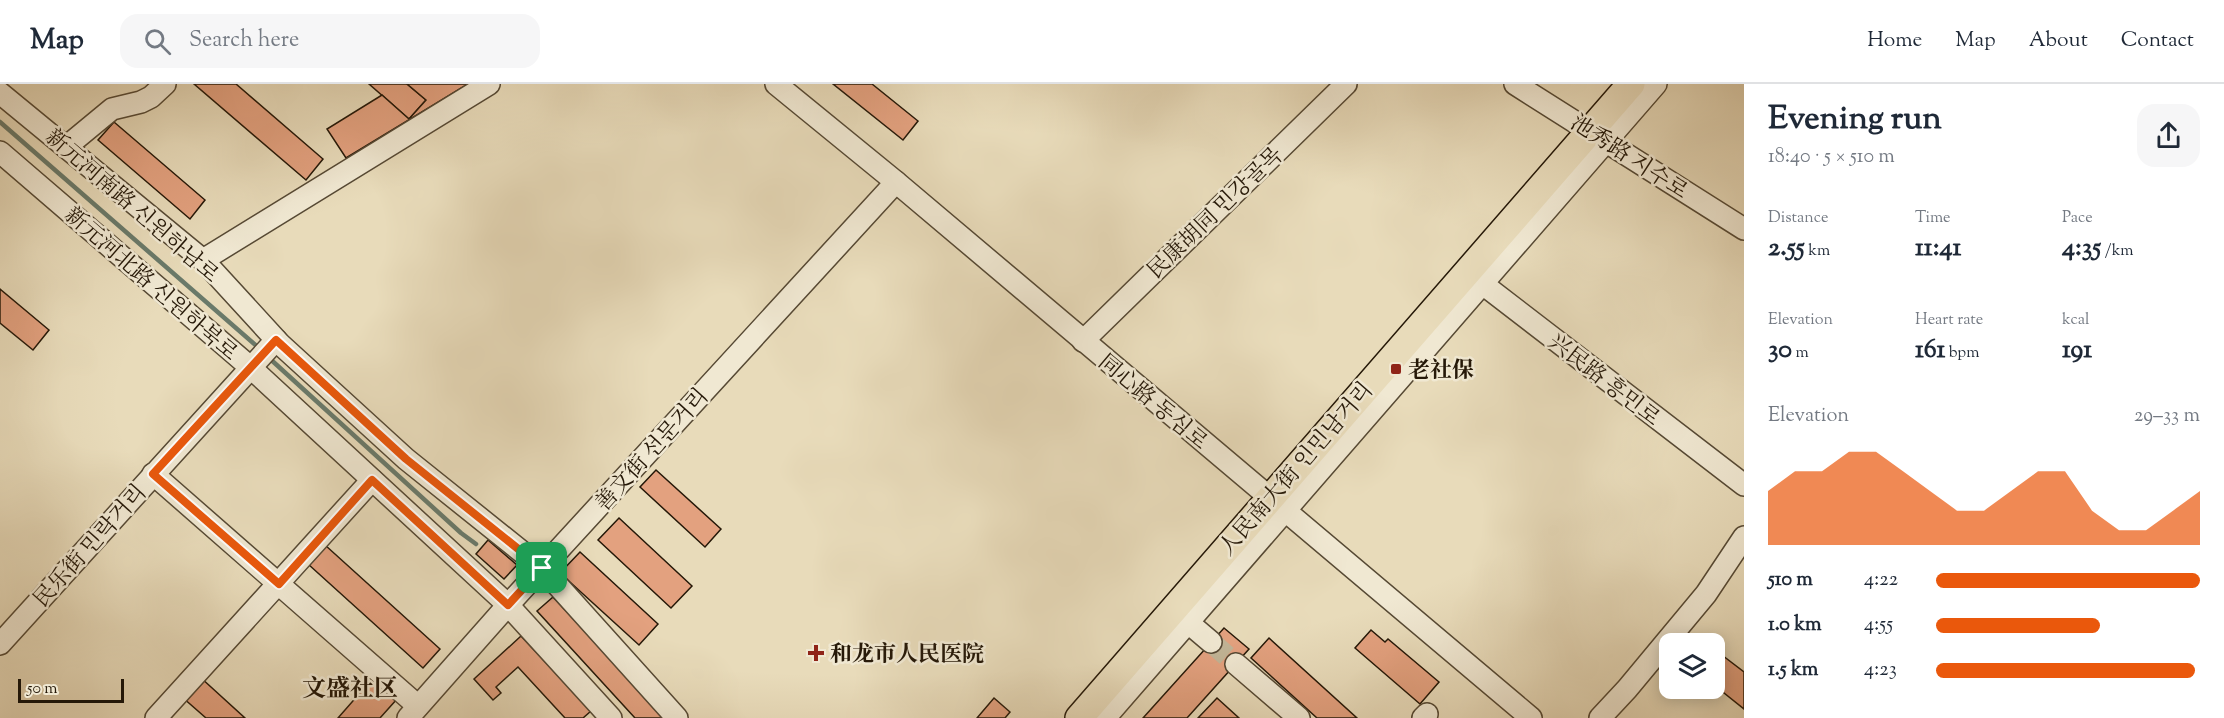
<!DOCTYPE html>
<html lang="en">
<head>
<meta charset="utf-8">
<style>
  :root { --surface:#fff; --page:#f6f6f7; --text:#1f2937; --muted:#747a83; --line:#e0e1e3; --accent:#ea580c }
  body { margin:0; font-family:"Sorts Mill Goudy","Noto Serif SC","Noto Serif KR",serif; background:var(--page); color:var(--text); height:100vh; display:flex; flex-direction:column; font-size:22px; white-space:nowrap }
  * { box-sizing:border-box; margin:0 }
  p { font-size:20px; color:var(--muted) }
  .icon { flex:none; width:33px; height:33px; fill:none; stroke:currentColor; stroke-width:2; stroke-linecap:round; stroke-linejoin:round }
  .map { position:relative; flex:1; overflow:hidden }
  .details { display:flex; flex-direction:column; background:var(--surface); width:480px }
  .details>* { flex:none }
  .buttons { position:absolute; left:1659px; top:549px; display:grid; gap:12px }
  .buttons a { display:grid; place-items:center; width:66px; height:66px; border-radius:12px; background:var(--surface); box-shadow:0 3px 15px #0003; font-size:30px }
  .scale { position:absolute; left:18px; bottom:15px; width:106px; box-sizing:border-box; padding-left:6px; border:3px solid #251808; border-top:0; font-size:16px; line-height:21px; white-space:nowrap; color:#251808; -webkit-text-stroke:4px #f0e8d2; paint-order:stroke }
  .pin { position:absolute; display:grid; place-items:center; width:51px; height:51px; color:#fff; margin:-26px; border-radius:12px; box-shadow:0 3px 9px #0006 }
  .round { display:grid; place-items:center; flex:none; width:63px; height:63px; border-radius:18px; background:var(--page) }
  .overview { display:flex; align-items:center; justify-content:space-between; height:102px; padding:0 24px }
  h1 { font-size:33px; font-weight:700; line-height:45px }
  .figures { display:grid; grid-template-columns:repeat(3,1fr); gap:9px; height:102px; padding:6px 24px }
  .figures div { display:grid; align-content:center }
  .figures b { font-size:26px; font-weight:700 }
  .figures small { font-size:16px; font-weight:400 }
  .figures p { font-size:16px }
  .chart { height:168px; padding:12px 24px }
  .chart p { display:flex; justify-content:space-between }
  .chart svg { width:100%; height:108px; margin-top:6px; fill:var(--accent); opacity:.7 }
  ul { padding:0 24px; list-style:none; font-size:20px }
  li { display:grid; grid-template-columns:96px 72px 1fr; align-items:center; height:45px }
  li i { height:15px; border-radius:8px; background:var(--accent) }
  header { display:flex; align-items:center; gap:36px; box-sizing:border-box; height:84px; padding:0 30px; background:var(--surface); border-bottom:2px solid var(--line) }
  header strong { font-size:28px }
  nav { display:flex; gap:33px; margin-inline-start:auto; font-size:21px }
  .search { width:420px; height:54px; background:var(--page); display:flex; align-items:center; gap:15px; box-sizing:border-box; padding:0 21px; border-radius:18px; color:var(--muted); font-size:22px }
  main { display:flex; flex:1; min-height:0 }
  .map>svg:first-child { display:block }
  .lines { fill:none; stroke-linecap:round; stroke-linejoin:round }
  .stream { stroke:#6a7a6a; stroke-width:4.5 }
  .building { fill:#e3a17f; stroke:#251808; stroke-width:1.5 }
  .minor-tunnel { stroke:#c1b496; stroke-width:21; stroke-dasharray:21 10; stroke-linecap:butt }
  .minor-casing { stroke:#564934; stroke-width:24 }
  .major-casing { stroke:#251808; stroke-width:30 }
  .minor { stroke:#f0e8d2; stroke-width:21 }
  .major { stroke:#e8dbba; stroke-width:27 }
  .route-casing { stroke:#fff; stroke-width:12 }
  .route { stroke:#ea580c; stroke-width:8 }
  .poi-dot { fill:#8f2418; stroke:#f0e8d2; stroke-width:2 }
  .labels { text-anchor:middle; stroke-width:5; stroke-linejoin:round; paint-order:stroke }
  .street-label { font-size:22px; fill:#251808; stroke:#f0e8d2 }
  .poi-label { font-size:22px; font-weight:bold; fill:#251808; stroke:#f0e8d2; text-anchor:start }
  .neighbourhood-label { font-size:24px; font-weight:bold; fill:#251808; stroke:#f0e8d2 }
</style>
</head>
<body>
<header>
<strong>Map</strong>
<div class="search"><svg class="icon" aria-label="search" viewBox="0 0 24 24"><circle cx="10" cy="10" r="6"/><path d="M15 15l6 6"/></svg>Search here</div>
<nav><a>Home</a><a>Map</a><a>About</a><a>Contact</a></nav>
</header>
<main>
<div class="map">
<svg width="1744" height="634" viewBox="0 0 1744 634">
  <rect width="100%" height="100%" fill="#e8dbba"/>
  <filter id="stains"><feTurbulence type="fractalNoise" baseFrequency=".00333" numOctaves="4"/><feColorMatrix values="0 0 0 0 .2 0 0 0 0 .09 0 0 0 0 .02 0 0 0 .5 -.17"/></filter>
  <radialGradient id="worn" r=".72"><stop offset=".6" stop-color="#630" stop-opacity="0"/><stop offset="1" stop-color="#630" stop-opacity=".3"/></radialGradient>
  <g class="lines">
    <g class="stream">
      <polyline points="0,38 260,265"/>
      <polyline points="268,273 461,449 476,460"/>
    </g>
  </g>
  <g class="building">
    <polygon points="194,0 236,0 323,75 306,96"/>
    <polygon points="369,0 407,0 426,16 409,35"/>
    <polygon points="407,0 468,0 346,74 327,45 382,11 409,35 426,16"/>
    <polygon points="833,0 872,0 918,37 903,56"/>
    <polygon points="114,38 205,116 190,135 98,56"/>
    <polygon points="0,205 49,246 33,266 0,239"/>
    <polygon points="656,386 721,445 705,463 640,403"/>
    <polygon points="619,434 692,502 671,524 598,456"/>
    <polygon points="488,456 517,481 504,495 476,470"/>
    <polygon points="325,461 440,565 423,584 308,480"/>
    <polygon points="580,468 658,540 639,561 560,489"/>
    <polygon points="553,513 665,634 635,634 537,527"/>
    <polygon points="1224,544 1249,565 1187,634 1143,634"/>
    <polygon points="1371,546 1385,558 1388,555 1439,598 1420,620 1355,564"/>
    <polygon points="521,552 591,627 583,634 565,634 518,583 496,603 501,609 493,616 474,595"/>
    <polygon points="1269,554 1357,634 1317,634 1251,574"/>
    <polygon points="1714,565 1744,588 1744,625 1714,601"/>
    <polygon points="200,593 245,634 206,634 182,613"/>
    <polygon points="373,594 397,615 380,634 338,634"/>
    <polygon points="994,614 1010,628 1005,634 977,634"/>
    <polygon points="1217,614 1239,634 1198,634"/>
  </g>
  <g class="lines">
    <polyline class="minor-tunnel" points="1211,558 1236,580"/>
    <defs>
      <g id="minor">
        <polyline points="776,0 896,98 1531,634"/>
        <polyline points="1515,0 1744,145"/>
        <polyline points="0,9 203,176 280,260 406,375 542,484 677,634"/>
        <polyline points="66,63 112,25 141,18 151,13 165,0"/>
        <polyline points="0,68 250,283 508,521 611,634"/>
        <polyline points="203,176 489,0"/>
        <polyline points="1471,191 1744,401"/>
        <polyline points="1083,257 1346,0"/>
        <polyline points="153,390 418,622"/>
        <polyline points="1178,530 1211,558"/>
        <polyline points="0,560 276,256"/>
        <polyline points="1236,580 1299,634"/>
        <polyline points="156,634 372,396"/>
        <polyline points="408,634 508,521 896,98"/>
        <polyline points="1105,634 1656,0"/>
        <polyline points="1423,634 1427,630"/>
        <polyline points="1600,634 1627,605 1706,510 1744,453"/>
      </g>
      <polyline id="major" points="1079,634 1631,0"/>
    </defs>
    <use href="#minor" class="minor-casing"/>
    <use href="#major" class="major-casing"/>
    <use href="#minor" class="minor"/>
    <use href="#major" class="major"/>
  </g>
  <g class="lines">
    <defs>
      <polygon id="route" points="276,256 406,375 542,484 508,521 372,396 279,500 153,390"/>
    </defs>
    <use href="#route" class="route-casing"/>
    <use href="#route" class="route"/>
  </g>
  <g class="poi-dot">
    <rect x="1390" y="279" width="12" height="12" rx="3"/>
    <path d="M813 560h6v6h6v6h-6v6h-6v-6h-6v-6h6z"/>
  </g>
  <g class="labels">
    <g class="street-label">
      <text transform="translate(1630 72) rotate(33)" y="8">池秀路 지수로</text>
      <text transform="translate(133 121) rotate(41)" y="8">新元河南路 신원하남로</text>
      <text transform="translate(1214 128) rotate(-44)" y="8">民康胡同 민강골목</text>
      <text transform="translate(152 199) rotate(41)" y="8">新元河北路 신원하북로</text>
      <text transform="translate(1605 295) rotate(38)" y="8">兴民路 흥민로</text>
      <text transform="translate(1154 317) rotate(40)" y="8">同心路 동심로</text>
      <text transform="translate(651 365) rotate(-48)" y="8">善文街 선문거리</text>
      <text transform="translate(1295 384) rotate(-49)" y="8">人民南大街 인민남거리</text>
      <text transform="translate(89 461) rotate(-48)" y="8">民乐街 민락거리</text>
    </g>
    <g class="poi-label">
      <text x="1408" y="293">老社保</text>
      <text x="830" y="577">和龙市人民医院</text>
    </g>
    <g class="neighbourhood-label">
      <text x="350" y="612">文盛社区</text>
    </g>
  </g>
  <rect width="100%" height="100%" filter="url(#stains)"/>
  <rect width="100%" height="100%" fill="url(#worn)"/>
</svg>
<div class="buttons">
<a><svg class="icon" aria-label="layers" viewBox="0 0 24 24"><path d="M12 4l9 5-9 5-9-5zM3 14l9 5 9-5"/></svg></a>
</div>
<div class="scale">50 m</div>
<div class="pin" style="left:542px;top:484px;background:#1e9e55"><svg class="icon" aria-label="arrive" viewBox="0 0 24 24"><path d="M6 21V4h12l-3 4 3 4H6"/></svg></div>
</div>
<section class="details">
<div class="overview"><div><h1>Evening run</h1><p>18:40 · 5 × 510 m</p></div><a class="round"><svg class="icon" aria-label="share" viewBox="0 0 24 24"><path d="M12 15V3M7 8l5-5 5 5M5 13v7h14v-7"/></svg></a></div>
<div class="figures">
<div><p>Distance</p><b>2.55<small> km</small></b></div>
<div><p>Time</p><b>11:41</b></div>
<div><p>Pace</p><b>4:35<small> /km</small></b></div>
</div>
<div class="figures">
<div><p>Elevation</p><b>30<small> m</small></b></div>
<div><p>Heart rate</p><b>161<small> bpm</small></b></div>
<div><p>kcal</p><b>191</b></div>
</div>
<div class="chart"><p><span>Elevation</span>29–33 m</p>
<svg viewBox="0 0 160 44" preserveAspectRatio="none"><path d="M0 44V22L10 14L20 14L30 6L40 6L50 14L60 22L70 30L80 30L90 22L100 14L110 14L120 30L130 38L140 38L150 30L160 22V44z"/></svg>
</div>
<ul>
<li><b>510 m</b>4:22<i style="width:100%"></i></li>
<li><b>1.0 km</b>4:55<i style="width:62%"></i></li>
<li><b>1.5 km</b>4:23<i style="width:98%"></i></li>
</ul>
</section>
</main>
</body>
</html>
